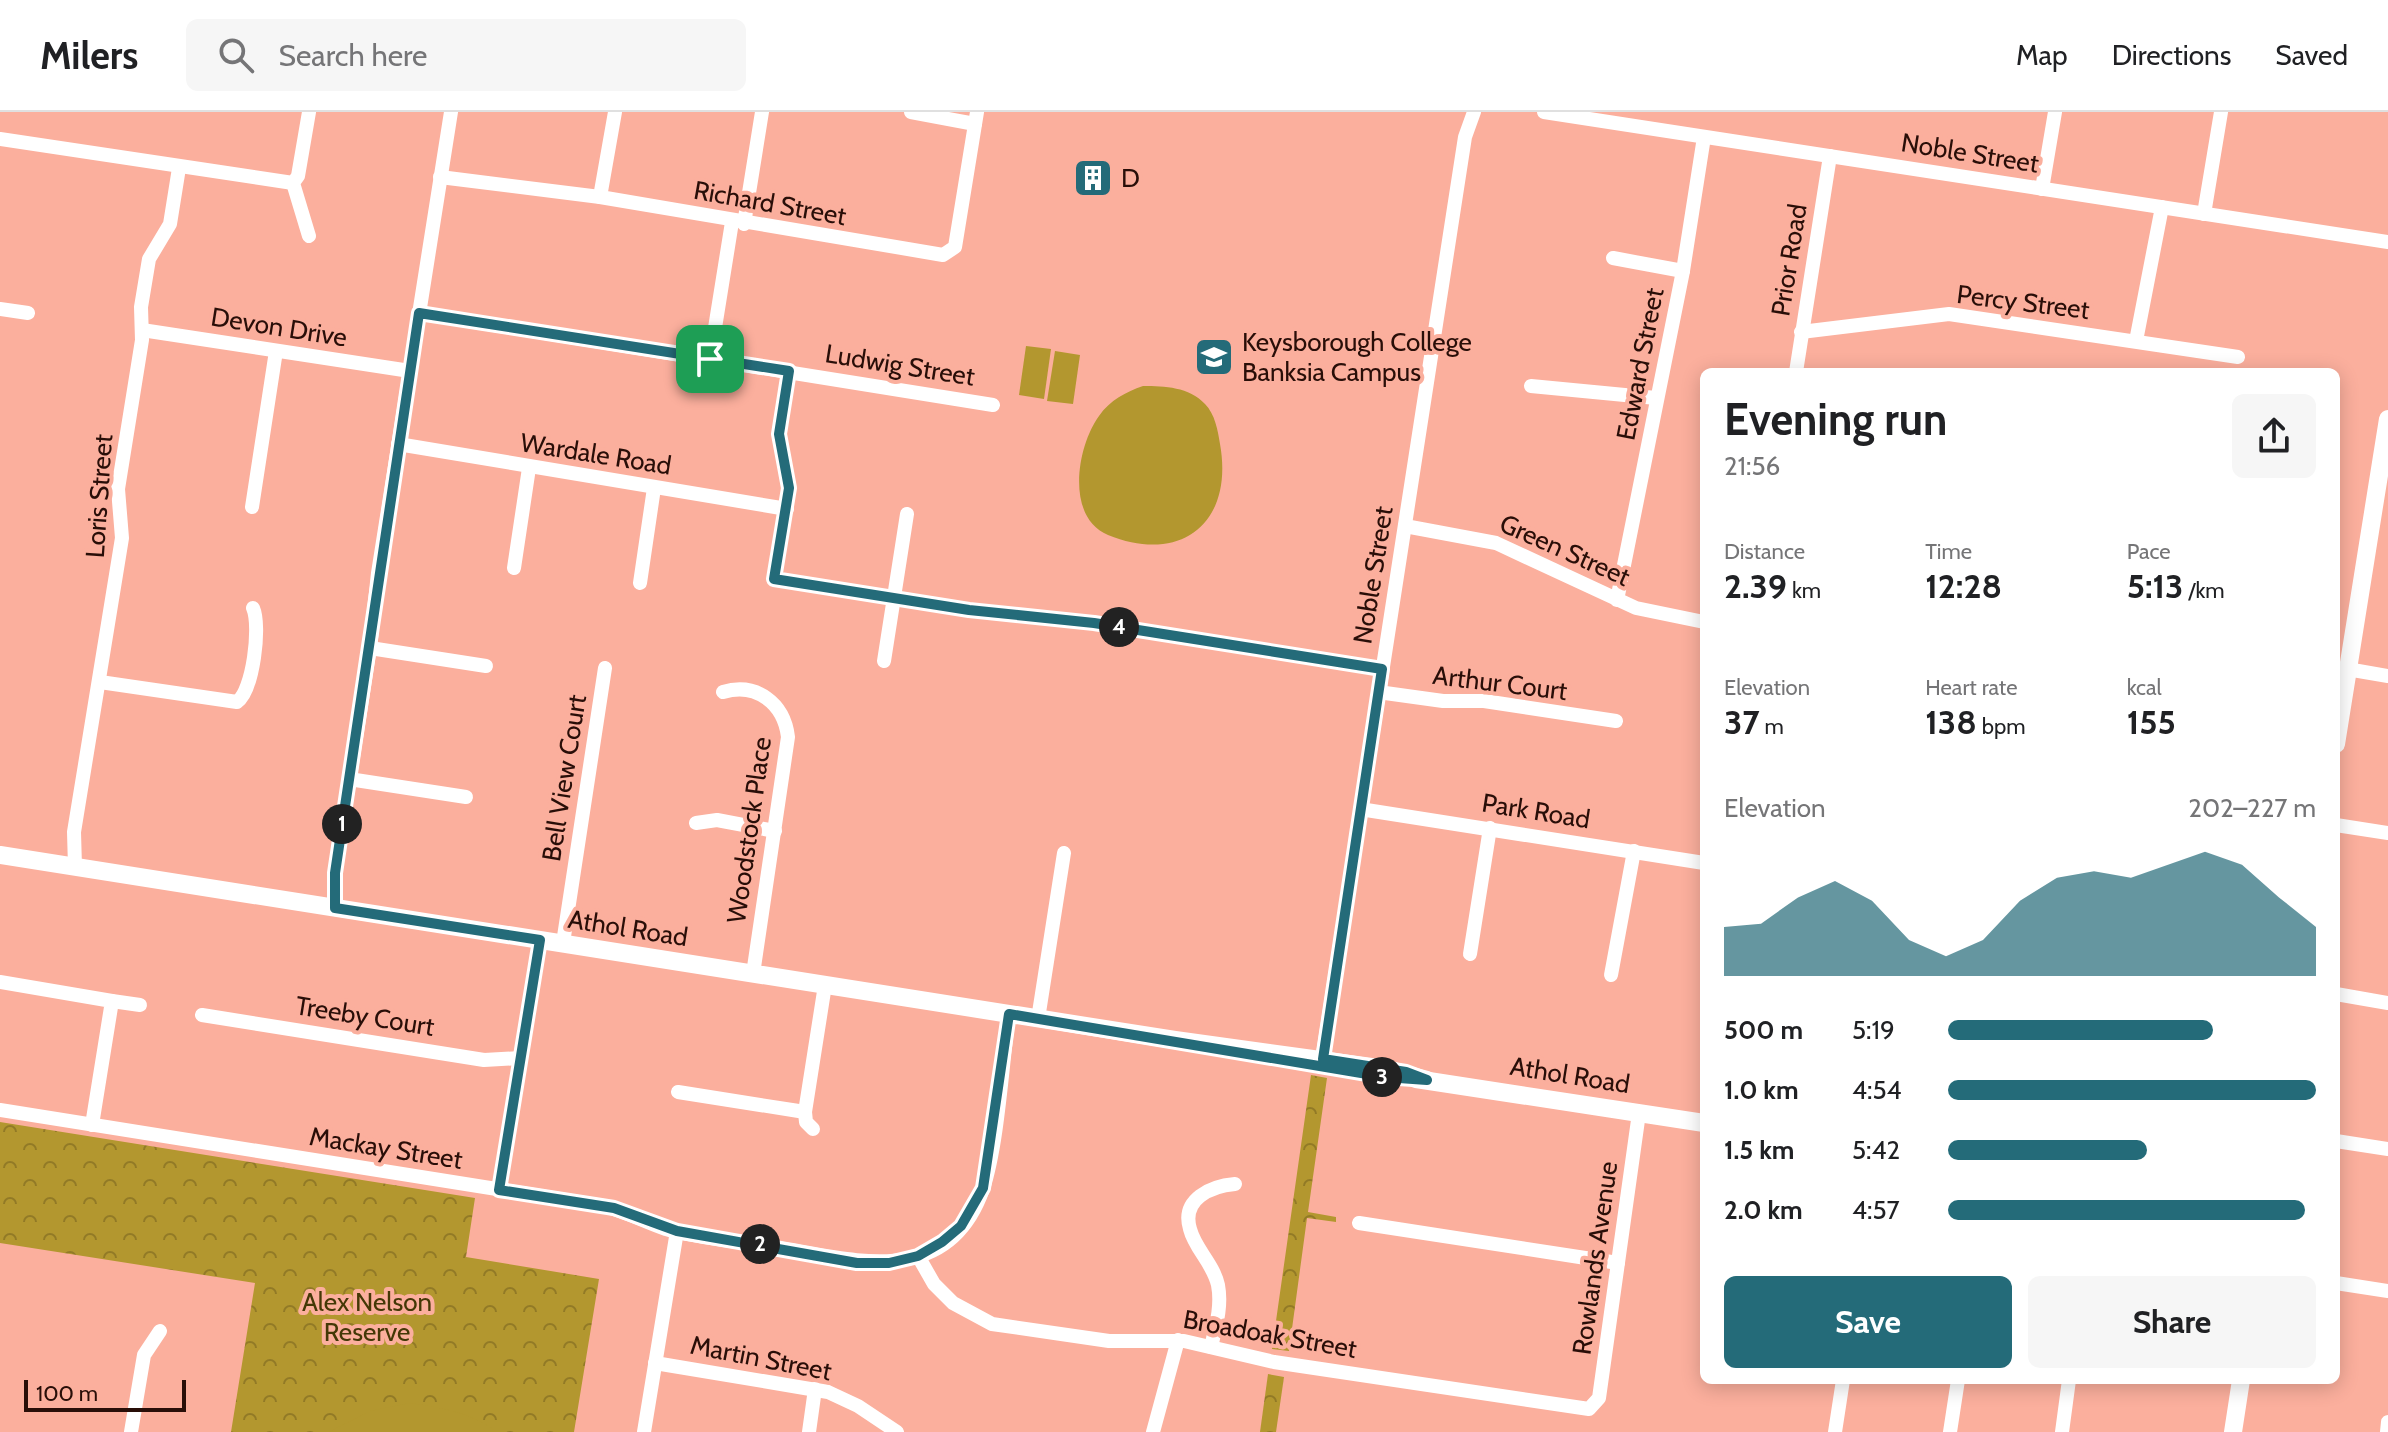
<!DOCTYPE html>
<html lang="en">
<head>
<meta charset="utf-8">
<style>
  :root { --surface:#fff; --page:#f6f6f6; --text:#202124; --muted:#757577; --line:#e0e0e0; --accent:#246b79 }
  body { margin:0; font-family:Cabin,sans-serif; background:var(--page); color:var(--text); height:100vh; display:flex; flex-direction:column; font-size:30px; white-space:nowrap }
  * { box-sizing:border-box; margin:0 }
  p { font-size:26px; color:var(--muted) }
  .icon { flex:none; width:44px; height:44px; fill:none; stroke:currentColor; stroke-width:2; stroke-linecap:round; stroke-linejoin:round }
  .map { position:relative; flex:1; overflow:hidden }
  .drawer { position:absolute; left:1700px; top:256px; width:640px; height:1016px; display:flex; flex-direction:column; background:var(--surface); border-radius:12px; box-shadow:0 4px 20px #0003 }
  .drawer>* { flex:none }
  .scale { position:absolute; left:24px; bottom:20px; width:162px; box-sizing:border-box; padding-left:8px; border:4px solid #290e08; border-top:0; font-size:22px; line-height:28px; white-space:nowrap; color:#290e08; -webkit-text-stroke:6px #fbaf9d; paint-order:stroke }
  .pin { position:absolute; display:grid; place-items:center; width:68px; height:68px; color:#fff; margin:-34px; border-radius:16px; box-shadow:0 4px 12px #0006 }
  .km { position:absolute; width:40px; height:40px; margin:-20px; border-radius:50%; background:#222; color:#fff; font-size:22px; line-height:40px; text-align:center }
  .round { display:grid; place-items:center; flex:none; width:84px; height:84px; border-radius:12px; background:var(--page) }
  .head { display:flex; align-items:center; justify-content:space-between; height:136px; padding:0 24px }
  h1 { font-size:44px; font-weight:800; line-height:60px }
  .figures { display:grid; grid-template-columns:repeat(3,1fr); gap:12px; height:136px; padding:8px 24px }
  .figures div { display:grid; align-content:center }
  .figures b { font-size:34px; font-weight:800 }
  .figures small { font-size:22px; font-weight:400 }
  .figures p { font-size:22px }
  .chart { height:224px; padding:16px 24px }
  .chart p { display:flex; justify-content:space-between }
  .chart svg { width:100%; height:144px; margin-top:8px; fill:var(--accent); opacity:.7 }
  .action { display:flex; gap:16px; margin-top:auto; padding:16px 24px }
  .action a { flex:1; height:92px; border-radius:12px; background:var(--accent); color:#fff; font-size:32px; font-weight:800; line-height:92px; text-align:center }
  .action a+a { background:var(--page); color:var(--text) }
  ul { padding:0 24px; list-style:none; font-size:26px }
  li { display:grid; grid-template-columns:128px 96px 1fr; align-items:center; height:60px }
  li i { height:20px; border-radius:10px; background:var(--accent) }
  header { display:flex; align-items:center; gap:48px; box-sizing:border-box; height:112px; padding:0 40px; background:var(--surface); border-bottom:2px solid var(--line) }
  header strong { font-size:38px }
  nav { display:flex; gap:44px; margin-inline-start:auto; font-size:28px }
  .search { width:560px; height:72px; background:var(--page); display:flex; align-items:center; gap:20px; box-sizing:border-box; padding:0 28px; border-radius:12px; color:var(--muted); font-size:30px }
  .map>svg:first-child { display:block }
  .park { fill:url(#park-crowns) }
  .garden { fill:#b3972f }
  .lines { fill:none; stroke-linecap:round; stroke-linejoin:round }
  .minor { stroke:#fff; stroke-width:14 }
  .major { stroke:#fff; stroke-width:18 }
  .route-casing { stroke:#fff; stroke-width:16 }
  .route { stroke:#246b79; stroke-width:10 }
  .labels { text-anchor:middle; stroke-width:8; stroke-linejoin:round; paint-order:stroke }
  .street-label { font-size:26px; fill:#290e08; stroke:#fbaf9d }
  .poi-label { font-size:26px; fill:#290e08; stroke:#fbaf9d; text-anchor:start }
  .park-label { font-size:26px; fill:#443806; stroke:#fbaf9d }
</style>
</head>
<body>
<header>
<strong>Milers</strong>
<div class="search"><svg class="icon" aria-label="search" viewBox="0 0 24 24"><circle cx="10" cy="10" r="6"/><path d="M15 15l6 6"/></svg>Search here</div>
<nav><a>Map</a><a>Directions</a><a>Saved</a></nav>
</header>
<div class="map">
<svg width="2388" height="1320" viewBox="0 0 2388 1320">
  <defs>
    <pattern id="park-crowns" width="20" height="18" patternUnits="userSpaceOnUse" patternTransform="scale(2)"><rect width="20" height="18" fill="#b3972f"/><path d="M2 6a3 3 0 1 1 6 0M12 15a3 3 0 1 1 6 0" fill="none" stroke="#927a26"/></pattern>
  </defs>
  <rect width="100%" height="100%" fill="#fbaf9d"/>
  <g class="park">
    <polygon points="1311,963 1327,966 1308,1100 1336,1105 1336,1110 1307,1106 1289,1239 1272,1237"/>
    <polygon points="0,1010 475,1086 466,1145 599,1167 574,1320 231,1320 255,1171 0,1131"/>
    <polygon points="1268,1262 1284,1265 1276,1320 1260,1320"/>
  </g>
  <g class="garden">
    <polygon points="1026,234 1051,237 1044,287 1019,283"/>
    <polygon points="1055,239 1080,243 1073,292 1047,289"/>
    <path d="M1143,274C1165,274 1189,275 1205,292C1215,302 1218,319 1220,332C1234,410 1182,453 1108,423C1065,405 1077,334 1099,304C1110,288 1126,280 1143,274Z"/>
    <path d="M410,1291C442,1296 471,1300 497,1320H329L370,1299Z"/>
  </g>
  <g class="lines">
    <g class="minor">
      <polyline points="911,0 975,12"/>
      <polyline points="1544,0 2388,130"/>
      <polyline points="0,27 293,71"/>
      <polyline points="440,65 600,85 943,143 955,135 977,0"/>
      <polyline points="2042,77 2055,0"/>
      <polyline points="600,85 615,0"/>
      <polyline points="2204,102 2221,0"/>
      <polyline points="744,112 762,0"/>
      <polyline points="309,124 293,71 298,64 309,0"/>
      <polyline points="1613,146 1683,159"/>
      <polyline points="0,197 28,201"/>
      <polyline points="419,201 993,293"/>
      <polyline points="142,218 410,259"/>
      <polyline points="1801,220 1949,202 2238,245"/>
      <polyline points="2136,229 2162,95"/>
      <polyline points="710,247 732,110"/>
      <polyline points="789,259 779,322 789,376 774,467 969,498 1094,511 1382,557"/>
      <polyline points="1796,260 1830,44"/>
      <polyline points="1531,274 1656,286"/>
      <polyline points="398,332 787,397"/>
      <polyline points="252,395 276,239"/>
      <polyline points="1405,414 1496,431 1636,496 1704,510"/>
      <polyline points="514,456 529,356"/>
      <polyline points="640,471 654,376"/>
      <polyline points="1617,488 1683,159 1704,25"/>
      <polyline points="370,536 486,554"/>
      <polyline points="884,549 907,402"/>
      <polyline points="2347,557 2388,564"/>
      <path d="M100,570L237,590C253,579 261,514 253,496"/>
      <path d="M723,580C756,570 784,591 788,625L753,862"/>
      <polyline points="1378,580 1443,589 1484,589 1616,609"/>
      <polyline points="349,667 466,685"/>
      <polyline points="1360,697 1704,751"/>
      <polyline points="696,711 717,708 775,719"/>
      <polyline points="2336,713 2388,721"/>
      <polyline points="75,755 74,720 122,426 118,377 142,228 141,195 149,147 170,112 179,56"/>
      <polyline points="335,796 335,761 370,536 378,461 451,0"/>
      <polyline points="563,831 605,556"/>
      <polyline points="1470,842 1490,716"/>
      <polyline points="1611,863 1634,739"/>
      <polyline points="0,870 112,889 92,1013"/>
      <polyline points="2336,882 2388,891"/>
      <polyline points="112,889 140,893"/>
      <polyline points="202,903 484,948 521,946"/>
      <polyline points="1038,907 1064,741"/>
      <polyline points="1321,955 1465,25 1474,0"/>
      <polyline points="678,980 805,1000 825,873"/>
      <path d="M0,998L603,1094C625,1099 645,1110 666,1117C700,1127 739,1129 774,1135C852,1147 947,1179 983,1077C998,1031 1002,952 1009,902"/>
      <polyline points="805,1000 806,1010 813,1017"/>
      <polyline points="2336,1029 2388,1037"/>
      <polyline points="499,1078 540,828"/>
      <polyline points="1359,1111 1618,1151"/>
      <polyline points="918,1144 934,1172 953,1191 992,1212 1109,1229 1184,1229 1274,1250 1589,1297 1599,1286 1639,1001"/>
      <polyline points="2336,1171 2388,1179"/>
      <path d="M1211,1235C1216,1214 1222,1194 1218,1173C1213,1151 1195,1137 1190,1117C1181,1087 1211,1074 1235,1072"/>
      <polyline points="655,1251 828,1280 858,1294 897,1320"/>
      <polyline points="131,1320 144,1243 160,1219"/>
      <polyline points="644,1320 677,1119"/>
      <polyline points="809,1320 815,1277"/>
      <polyline points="1153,1320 1178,1228"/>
      <polyline points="1835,1320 1843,1268"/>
      <polyline points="1950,1320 1958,1268"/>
      <polyline points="2062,1320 2069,1268"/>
      <polyline points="2387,1320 2388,1310"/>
    </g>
    <g class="major">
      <polyline points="2336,632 2388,307"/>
      <polyline points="0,743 1175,928 1386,957 1427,968"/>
      <polyline points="1416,967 1704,1011"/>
      <polyline points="2233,1320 2241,1268"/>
    </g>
  </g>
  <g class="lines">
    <defs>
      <polygon id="route" points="419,201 789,259 779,322 789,376 774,467 969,498 1094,511 1382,557 1323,947 1406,960 1427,968 1385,965 1009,902 983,1076 961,1114 942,1130 918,1144 889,1151 857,1151 677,1119 614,1096 499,1078 540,828 335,796 335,761"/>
    </defs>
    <use href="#route" class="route-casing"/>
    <use href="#route" class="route"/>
  </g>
  <defs>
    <symbol id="building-square" viewBox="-11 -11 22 22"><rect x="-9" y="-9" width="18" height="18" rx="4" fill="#246b79" stroke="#fbaf9d"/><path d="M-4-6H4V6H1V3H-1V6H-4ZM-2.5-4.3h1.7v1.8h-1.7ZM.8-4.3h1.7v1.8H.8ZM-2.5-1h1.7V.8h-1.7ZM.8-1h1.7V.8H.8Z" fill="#fff"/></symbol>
    <symbol id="school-square" viewBox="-11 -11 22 22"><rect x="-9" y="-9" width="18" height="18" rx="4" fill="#246b79" stroke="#fbaf9d"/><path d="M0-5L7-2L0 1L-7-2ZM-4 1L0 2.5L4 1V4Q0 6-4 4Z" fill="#fff"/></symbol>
  </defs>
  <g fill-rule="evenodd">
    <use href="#building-square" x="1071" y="44" width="44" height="44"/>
    <use href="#school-square" x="1192" y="223" width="44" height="44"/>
  </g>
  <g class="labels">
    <g class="street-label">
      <text transform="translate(1970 41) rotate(9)" y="9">Noble Street</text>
      <text transform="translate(770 91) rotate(10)" y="9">Richard Street</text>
      <text transform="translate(1789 148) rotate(-81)" y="9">Prior Road</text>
      <text transform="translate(2023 190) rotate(7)" y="9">Percy Street</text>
      <text transform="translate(279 215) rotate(9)" y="9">Devon Drive</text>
      <text transform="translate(1640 252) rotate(-79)" y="9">Edward Street</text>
      <text transform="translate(900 253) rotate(9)" y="9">Ludwig Street</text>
      <text transform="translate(596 342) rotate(9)" y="9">Wardale Road</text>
      <text transform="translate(99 384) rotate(-86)" y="9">Loris Street</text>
      <text transform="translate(1565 438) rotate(24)" y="9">Green Street</text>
      <text transform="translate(1373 463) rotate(-81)" y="9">Noble Street</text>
      <text transform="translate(1500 571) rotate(7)" y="9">Arthur Court</text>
      <text transform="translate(564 666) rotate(-81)" y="9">Bell View Court</text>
      <text transform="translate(1536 699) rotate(9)" y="9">Park Road</text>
      <text transform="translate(749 718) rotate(-82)" y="9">Woodstock Place</text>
      <text transform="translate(628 816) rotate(9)" y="9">Athol Road</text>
      <text transform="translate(365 904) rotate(9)" y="9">Treeby Court</text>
      <text transform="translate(1570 963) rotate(9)" y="9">Athol Road</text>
      <text transform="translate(386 1036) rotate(9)" y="9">Mackay Street</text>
      <text transform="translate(1595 1146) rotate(-82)" y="9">Rowlands Avenue</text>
      <text transform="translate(1270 1222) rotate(10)" y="9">Broadoak Street</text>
      <text transform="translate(761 1246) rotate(11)" y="9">Martin Street</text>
    </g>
    <g class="poi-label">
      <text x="1121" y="75">D</text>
      <text x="1242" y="239">Keysborough College<tspan x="1242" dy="30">Banksia Campus</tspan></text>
    </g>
    <g class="park-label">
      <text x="367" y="1199">Alex Nelson<tspan x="367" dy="30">Reserve</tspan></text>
    </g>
  </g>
</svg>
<div class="scale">100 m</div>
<div class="pin" style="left:710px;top:247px;background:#1e9e55"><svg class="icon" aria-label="arrive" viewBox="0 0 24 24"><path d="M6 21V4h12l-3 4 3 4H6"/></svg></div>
<b class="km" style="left:342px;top:712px">1</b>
<b class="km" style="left:760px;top:1132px">2</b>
<b class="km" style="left:1382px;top:965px">3</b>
<b class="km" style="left:1119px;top:515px">4</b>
<section class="drawer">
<div class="head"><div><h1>Evening run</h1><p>21:56</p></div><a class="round"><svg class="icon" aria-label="share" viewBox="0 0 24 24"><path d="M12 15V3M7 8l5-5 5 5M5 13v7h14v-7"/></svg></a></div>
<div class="figures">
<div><p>Distance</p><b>2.39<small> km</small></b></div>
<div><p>Time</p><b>12:28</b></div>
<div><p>Pace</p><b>5:13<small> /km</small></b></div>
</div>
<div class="figures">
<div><p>Elevation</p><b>37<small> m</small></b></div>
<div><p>Heart rate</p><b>138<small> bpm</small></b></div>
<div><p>kcal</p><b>155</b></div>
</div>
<div class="chart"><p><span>Elevation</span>202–227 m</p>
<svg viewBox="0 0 160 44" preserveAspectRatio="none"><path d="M0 44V29L10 28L20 20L30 15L40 21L50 33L60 38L70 33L80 21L90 14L100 12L110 14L120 10L130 6L140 10L150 20L160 29V44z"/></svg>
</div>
<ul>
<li><b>500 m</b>5:19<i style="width:72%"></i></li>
<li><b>1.0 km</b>4:54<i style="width:100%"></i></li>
<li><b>1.5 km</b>5:42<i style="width:54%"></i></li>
<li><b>2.0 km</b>4:57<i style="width:97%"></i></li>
</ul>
<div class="action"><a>Save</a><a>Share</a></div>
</section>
</div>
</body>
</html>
